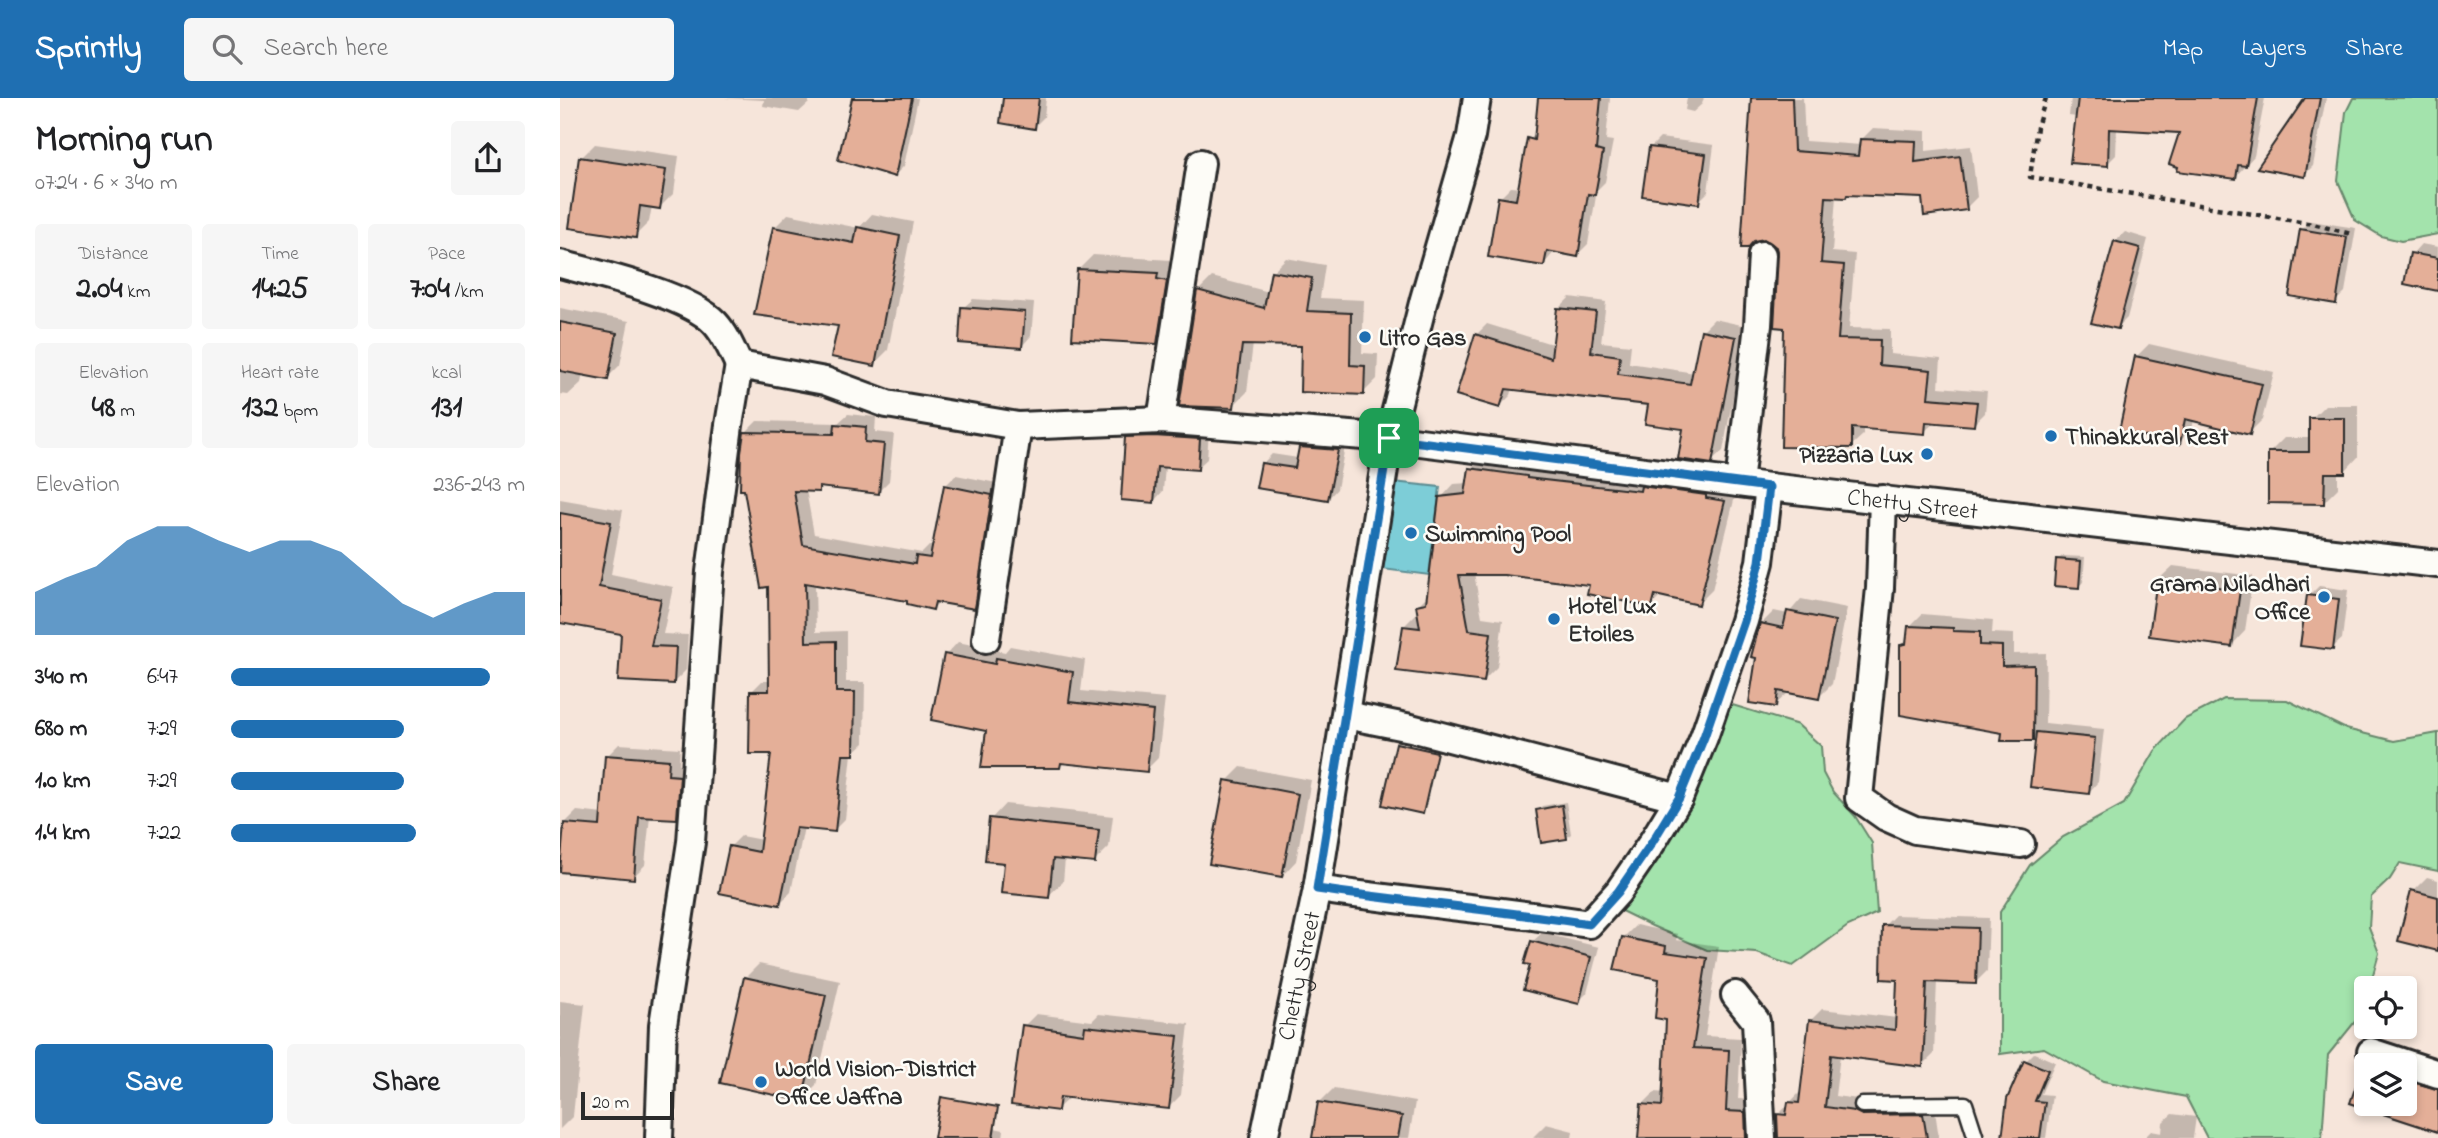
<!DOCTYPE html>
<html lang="en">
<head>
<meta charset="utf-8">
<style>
  :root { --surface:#fff; --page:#f6f6f6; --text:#202124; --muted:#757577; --accent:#1f6fb2 }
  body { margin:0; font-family:"Indie Flower",sans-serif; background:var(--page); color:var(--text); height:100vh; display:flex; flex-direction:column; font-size:26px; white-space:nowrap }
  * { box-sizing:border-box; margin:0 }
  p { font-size:23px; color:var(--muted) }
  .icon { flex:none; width:38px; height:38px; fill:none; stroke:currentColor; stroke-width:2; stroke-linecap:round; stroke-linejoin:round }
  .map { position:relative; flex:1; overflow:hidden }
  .details { display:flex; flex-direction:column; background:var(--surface); width:560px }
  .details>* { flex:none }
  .controls { position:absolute; left:1794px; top:878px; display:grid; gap:14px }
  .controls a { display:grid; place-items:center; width:63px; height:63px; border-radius:7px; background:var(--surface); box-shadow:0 4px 10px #0003; font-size:35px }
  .scale { position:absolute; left:21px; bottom:18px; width:93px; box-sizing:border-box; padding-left:7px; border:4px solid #2b2b2b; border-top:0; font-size:19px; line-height:24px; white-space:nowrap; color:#2b2b2b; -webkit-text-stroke:5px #fdfcf7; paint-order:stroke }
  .pin { position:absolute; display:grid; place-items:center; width:60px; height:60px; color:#fff; margin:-30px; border-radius:14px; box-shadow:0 4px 10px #0006 }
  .round { display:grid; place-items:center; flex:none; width:74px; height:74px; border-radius:7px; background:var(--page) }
  .headline { display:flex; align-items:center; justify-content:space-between; height:119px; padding:0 35px }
  h1 { font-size:38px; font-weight:700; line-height:52px }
  .stats { display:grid; grid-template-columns:repeat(3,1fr); gap:10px; height:119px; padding:7px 35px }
  .stats div { display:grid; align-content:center; border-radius:7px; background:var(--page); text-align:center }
  .stats b { font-size:30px; font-weight:700 }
  .stats small { font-size:19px; font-weight:400 }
  .stats p { font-size:19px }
  .chart { height:196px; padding:14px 35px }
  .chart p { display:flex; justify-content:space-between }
  .chart svg { width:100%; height:126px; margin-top:7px; fill:var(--accent); opacity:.7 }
  .primary-button { display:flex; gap:14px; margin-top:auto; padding:14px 35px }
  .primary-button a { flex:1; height:80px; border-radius:7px; background:var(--accent); color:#fff; font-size:28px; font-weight:700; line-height:80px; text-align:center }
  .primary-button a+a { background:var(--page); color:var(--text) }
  ul { padding:0 35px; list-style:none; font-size:23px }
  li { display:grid; grid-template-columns:112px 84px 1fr; align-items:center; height:52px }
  li i { height:18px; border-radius:9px; background:var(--accent) }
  header { display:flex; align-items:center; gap:42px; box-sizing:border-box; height:98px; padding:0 35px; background:var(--accent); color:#fff }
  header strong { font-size:33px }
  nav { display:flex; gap:38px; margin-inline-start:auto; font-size:24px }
  .search { width:490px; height:63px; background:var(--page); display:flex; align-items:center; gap:18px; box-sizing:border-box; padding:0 24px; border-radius:7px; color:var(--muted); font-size:26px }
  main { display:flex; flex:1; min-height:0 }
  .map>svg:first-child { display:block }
  .green { fill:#a3e3ac; stroke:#67876c; stroke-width:2 }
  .water { fill:#7dcdd7; stroke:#5c8c92; stroke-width:2 }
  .shadow { fill:#0003 }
  .building { fill:#e4af98; stroke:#2b2b2b; stroke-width:2 }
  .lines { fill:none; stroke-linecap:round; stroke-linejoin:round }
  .service-casing { stroke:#2b2b2b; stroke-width:19 }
  .minor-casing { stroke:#2b2b2b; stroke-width:32 }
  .path { stroke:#2b2b2b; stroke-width:4.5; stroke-dasharray:5 5; stroke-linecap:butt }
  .service { stroke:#fdfcf7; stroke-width:14 }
  .minor { stroke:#fdfcf7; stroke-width:26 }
  .route-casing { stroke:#fff; stroke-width:14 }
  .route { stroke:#1f6fb2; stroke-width:9 }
  .poi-dot { fill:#1f6fb2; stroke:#fdfcf7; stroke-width:2.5 }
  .labels { text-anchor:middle; stroke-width:5; stroke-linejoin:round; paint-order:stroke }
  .poi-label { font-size:24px; font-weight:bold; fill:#2b2b2b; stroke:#fdfcf7; text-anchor:start }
  .street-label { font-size:24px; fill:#2b2b2b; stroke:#fdfcf7 }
</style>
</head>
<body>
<header>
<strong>Sprintly</strong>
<div class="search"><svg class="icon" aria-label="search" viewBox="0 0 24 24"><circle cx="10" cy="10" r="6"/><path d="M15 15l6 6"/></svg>Search here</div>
<nav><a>Map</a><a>Layers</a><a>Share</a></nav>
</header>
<main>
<section class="details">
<div class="headline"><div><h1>Morning run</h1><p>07:24 · 6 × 340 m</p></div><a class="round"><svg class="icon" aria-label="share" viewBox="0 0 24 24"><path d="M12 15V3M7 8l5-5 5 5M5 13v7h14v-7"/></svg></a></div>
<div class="stats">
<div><p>Distance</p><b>2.04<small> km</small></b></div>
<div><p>Time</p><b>14:25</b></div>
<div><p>Pace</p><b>7:04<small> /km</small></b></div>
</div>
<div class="stats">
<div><p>Elevation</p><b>48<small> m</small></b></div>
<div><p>Heart rate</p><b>132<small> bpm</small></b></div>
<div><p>kcal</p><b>131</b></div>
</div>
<div class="chart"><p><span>Elevation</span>236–243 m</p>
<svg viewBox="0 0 160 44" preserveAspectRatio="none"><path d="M0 44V29L10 24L20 20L30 11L40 6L50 6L60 11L70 15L80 11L90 11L100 15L110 24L120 33L130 38L140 33L150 29L160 29V44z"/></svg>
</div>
<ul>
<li><b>340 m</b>6:47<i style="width:88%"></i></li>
<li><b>680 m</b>7:29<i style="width:59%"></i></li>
<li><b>1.0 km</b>7:29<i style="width:59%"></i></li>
<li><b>1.4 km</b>7:22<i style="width:63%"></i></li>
</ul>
<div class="primary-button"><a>Save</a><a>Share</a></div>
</section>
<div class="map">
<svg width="1878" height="1040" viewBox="0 0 1878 1040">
  <rect width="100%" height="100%" fill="#f6e5da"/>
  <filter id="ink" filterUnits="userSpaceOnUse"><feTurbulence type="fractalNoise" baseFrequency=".0143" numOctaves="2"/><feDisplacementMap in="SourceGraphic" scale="14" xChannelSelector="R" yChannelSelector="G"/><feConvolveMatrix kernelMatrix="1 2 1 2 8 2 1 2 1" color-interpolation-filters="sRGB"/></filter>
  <g filter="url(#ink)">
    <g class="green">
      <polygon points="1793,0 1878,0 1878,136 1841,143 1821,138 1795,122 1778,83 1786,14"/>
      <polygon points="1664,601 1727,602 1786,631 1834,643 1878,635 1878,773 1840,765 1830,781 1811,799 1809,829 1819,855 1809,891 1806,891 1802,915 1768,957 1762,1040 1647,1040 1626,999 1543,983 1484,950 1440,956 1440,814 1470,767 1503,739 1564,706 1595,653 1625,621"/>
      <polygon points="1156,602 1238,627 1261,648 1263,675 1273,694 1295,718 1312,745 1317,815 1288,828 1233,868 1197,855 1147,852 1092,828 1047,806"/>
    </g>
    <polygon class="water" points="833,384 880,389 869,477 822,471"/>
    <g class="shadow">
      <polygon points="164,0 249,0 249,5 239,14 203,8 204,2"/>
      <polygon points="294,0 358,0 344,68 335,77"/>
      <polygon points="445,0 486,0 484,19 474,29"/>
      <polygon points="980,0 1050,0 1046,42 1053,43 1045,84 1037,92 1028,146 1017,157 995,153 984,166 940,100 951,89 960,90 969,41 977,34"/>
      <polygon points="1127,0 1144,0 1142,6 1133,14 1125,12"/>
      <polygon points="1193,0 1243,0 1245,43 1301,47 1301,42 1313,30 1366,33 1366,53 1411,48 1417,99 1406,110 1363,99 1289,95 1286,99 1276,98 1272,154 1295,156 1289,230 1330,231 1330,256 1381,261 1379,289 1427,293 1425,315 1414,326 1376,323 1364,334 1303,329 1303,337 1291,348 1226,228 1219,157"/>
      <polygon points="1511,0 1705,0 1694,58 1675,79 1622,33 1557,30 1556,57 1547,66 1517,19 1509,18"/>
      <polygon points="1748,0 1766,0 1753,68 1744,77"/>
      <polygon points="1100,40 1154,47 1148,94 1138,104 1090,50"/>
      <polygon points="35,46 119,58 114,95 100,109 92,108 89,124 75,138 21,60"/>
      <polygon points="228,116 299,130 312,116 353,124 328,252 314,266 280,227 214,130"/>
      <polygon points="1751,123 1796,130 1785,194 1775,204 1742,132"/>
      <polygon points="1565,134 1588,141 1567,220 1558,229 1555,144"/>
      <polygon points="1861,146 1878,149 1878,191 1852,156"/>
      <polygon points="533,157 611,162 611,167 620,169 611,230 596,244 518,172"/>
      <polygon points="726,160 765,167 760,200 804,202 802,255 818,256 817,281 803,295 743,247 693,246 687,294 673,308 621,306 639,192 652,179 709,194 712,174"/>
      <polygon points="1010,199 1046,204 1041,244 1071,247 1069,265 1135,275 1143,232 1154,221 1186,228 1163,353 1151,364 1125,330 1090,306 953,290 951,297 940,308 916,237 927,226 995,247 999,210"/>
      <polygon points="413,201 474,205 471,238 462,248 403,210"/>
      <polygon points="0,210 69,223 60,267 47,280 23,275 21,285 8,297 1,296 0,300"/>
      <polygon points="1589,246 1714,274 1702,322 1689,335 1634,322 1632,331 1619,344 1576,259"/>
      <polygon points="1765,307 1798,307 1798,359 1784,374 1778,374 1778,390 1764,404 1710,354 1724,340 1751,340 1751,321"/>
      <polygon points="288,316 316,319 315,334 334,336 329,383 318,394 263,388 259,392 246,392 254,436 362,455 369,448 374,448 385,388 396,377 442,386 425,498 414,509 380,503 373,510 349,501 255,485 256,534 286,533 286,584 305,584 304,645 292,656 285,721 274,732 244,729 231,794 220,805 170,749 181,738 202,742 213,654 191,594 202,583 211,583 210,487 186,334 197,323 278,325"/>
      <polygon points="577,330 649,332 647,361 637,370 605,368 603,393 594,403 567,340"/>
      <polygon points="750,340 786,343 777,391 768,401 702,366 712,356 738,360 740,349"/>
      <polygon points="924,357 1177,390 1152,492 1139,505 1102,497 1092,507 1031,486 944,476 914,475 922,519 943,522 937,569 924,582 844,528 857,515 858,507 869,496 881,400 894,386 908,385 910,371"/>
      <polygon points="0,401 63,412 51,476 113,489 103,536 128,537 126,572 113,585 63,534 0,523"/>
      <polygon points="1502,458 1525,459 1523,484 1519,488 1498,462"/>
      <polygon points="1613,468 1693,478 1685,533 1671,548 1598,482"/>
      <polygon points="1759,488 1788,492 1782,541 1772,550 1749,498"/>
      <polygon points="1241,501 1287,510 1272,586 1259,599 1229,594 1215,607 1201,526 1214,513 1228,516"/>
      <polygon points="1362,516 1433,522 1432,535 1454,536 1454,556 1486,555 1485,625 1544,631 1538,684 1529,694 1477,636 1472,641 1444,633 1342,547 1349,541 1349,529"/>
      <polygon points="398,544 445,554 450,548 525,562 521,593 605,601 598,660 586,672 504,664 499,669 428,632 386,557"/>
      <polygon points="59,646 120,650 119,666 131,666 128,708 116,720 90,718 85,767 73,779 5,725 17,713 43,716 47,658"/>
      <polygon points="681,669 751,682 736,763 722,778 667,683"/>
      <polygon points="1006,704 1011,736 1006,740 978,712 982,708"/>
      <polygon points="445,706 553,718 549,749 535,763 505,761 503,784 488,798 446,763 431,721"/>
      <polygon points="1867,779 1878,782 1878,851 1853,793"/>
      <polygon points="1335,817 1429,820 1427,873 1416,884 1377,883 1374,956 1363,967 1280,957 1275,998 1306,1002 1374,1006 1379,1040 1224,1040 1218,1017 1241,993 1251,922 1262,911 1337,920 1339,880 1324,828"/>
      <polygon points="1076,827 1118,836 1116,842 1159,848 1145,938 1181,940 1178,1001 1197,1002 1190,1040 1080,1040 1082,1007 1095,994 1105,995 1107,920 1101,880 1063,840"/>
      <polygon points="982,835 1039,849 1027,895 1018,904 972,866 972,844"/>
      <polygon points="199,866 280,883 256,987 242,1001 185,880"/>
      <polygon points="0,903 25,906 13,1018 0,1031"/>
      <polygon points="476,916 532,923 539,916 629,926 621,997 609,1009 510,999 497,1011 464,928"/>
      <polygon points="1474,955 1495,964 1481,996 1492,997 1486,1040 1444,1040 1449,1002 1466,963"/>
      <polygon points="1818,955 1878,976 1878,991 1844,979 1844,968 1806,968 1806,1006 1844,1006 1878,994 1878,1032 1793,1004 1805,968"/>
      <polygon points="774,990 855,1004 849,1040 753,1040 760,1004"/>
      <polygon points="1612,1016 1636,1019 1633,1040 1584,1040 1591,1033 1602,1035 1603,1024"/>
      <polygon points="390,1021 444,1032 443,1040 376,1040"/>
      <polygon points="986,1026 1013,1033 1012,1040 972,1040"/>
    </g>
    <g class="building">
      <polygon points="292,0 352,0 335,79 278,62"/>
      <polygon points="443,0 479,0 475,31 440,25"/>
      <polygon points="978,0 1041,0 1036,52 1043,54 1035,97 1028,96 1018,159 987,153 984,168 928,159 938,99 956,102 967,40 974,42"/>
      <polygon points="1191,0 1232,0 1234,53 1298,58 1300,41 1356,43 1355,64 1400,58 1407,112 1364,118 1362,100 1287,97 1286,100 1266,99 1261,165 1284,167 1278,241 1320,242 1319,267 1371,272 1368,300 1417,304 1414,328 1366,324 1365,336 1292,330 1292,350 1221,349 1224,230 1214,229 1218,157 1216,149 1204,141 1194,143 1188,150 1181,150"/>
      <polygon points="1518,0 1698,0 1686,68 1678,67 1676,81 1617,73 1618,69 1609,66 1619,35 1549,31 1548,68 1510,65"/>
      <polygon points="1745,0 1760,0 1745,79 1697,70"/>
      <polygon points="1089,49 1146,56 1139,106 1082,98"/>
      <polygon points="19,59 106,72 100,111 80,108 76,140 9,130"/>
      <polygon points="213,129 294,145 297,129 340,138 315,268 271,259 278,228 194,217"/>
      <polygon points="1740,131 1787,139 1776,206 1729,198"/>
      <polygon points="1554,143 1580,150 1558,231 1531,225"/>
      <polygon points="1850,155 1878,160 1878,193 1844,186"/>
      <polygon points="517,171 598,175 597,181 607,183 597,246 512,241"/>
      <polygon points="711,173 752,180 747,213 791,215 790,267 805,268 804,297 740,294 741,248 682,247 674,310 619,308 637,192 704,210"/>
      <polygon points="401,209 465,214 462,250 399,245"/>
      <polygon points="997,210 1036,214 1031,254 1060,258 1058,276 1130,286 1141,232 1176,239 1152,366 1118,361 1123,331 1085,326 1088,307 946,291 940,310 896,297 915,236 991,260"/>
      <polygon points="0,224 57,235 48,282 0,273"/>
      <polygon points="1575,258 1702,286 1690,337 1625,321 1620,346 1559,333"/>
      <polygon points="1749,320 1785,320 1785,375 1765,375 1764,406 1708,405 1708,354 1749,354"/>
      <polygon points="275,326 306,329 305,344 324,346 319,396 259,389 259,394 234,393 243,447 355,466 356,458 370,460 384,387 432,397 415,511 375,504 373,512 347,506 347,503 245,485 246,544 276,543 276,594 295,594 294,657 283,657 275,734 236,730 220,807 159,795 169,748 199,754 211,656 189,656 190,593 209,593 208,489 201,490 184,392 180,392 181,354 184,334 274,336"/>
      <polygon points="594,338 640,341 638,372 597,369 594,405 561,402 565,339"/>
      <polygon points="739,349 778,352 768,402 696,390 701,365 735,370"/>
      <polygon points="909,370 967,378 967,380 1080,393 1081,388 1146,397 1146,400 1165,403 1139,507 1095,497 1092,509 1027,496 1029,487 944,477 899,477 909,532 931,535 924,584 836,573 843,528 860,530 856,507 866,505 879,399 905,396"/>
      <polygon points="0,415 51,424 39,489 101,501 91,548 116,549 114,586 58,583 61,536 0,525"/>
      <polygon points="1496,461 1521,463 1519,490 1494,488"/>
      <polygon points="1597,481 1680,492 1672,549 1589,538"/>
      <polygon points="1747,497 1779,501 1773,552 1740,548"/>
      <polygon points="1227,513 1275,523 1259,601 1218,593 1216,609 1189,605 1196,560 1191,559 1200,525 1223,530"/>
      <polygon points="1348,528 1393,530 1393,533 1420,534 1420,547 1442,548 1442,568 1474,567 1473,643 1441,643 1442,635 1340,617 1340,547 1346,546"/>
      <polygon points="384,556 435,566 436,560 513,574 509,604 593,613 587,674 501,665 500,670 421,670 426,633 371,622"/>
      <polygon points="1476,634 1535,640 1529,696 1470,689"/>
      <polygon points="836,645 877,654 863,716 822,707"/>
      <polygon points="45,657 109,662 108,677 120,678 117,721 79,719 74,781 0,774 4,725 40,728"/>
      <polygon points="665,682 738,696 722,779 649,766"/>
      <polygon points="1002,707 1007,741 981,745 976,712"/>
      <polygon points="429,720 539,732 535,765 493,761 489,800 441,795 444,765 425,763"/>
      <polygon points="1851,792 1878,799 1878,853 1838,843"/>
      <polygon points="1322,827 1418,830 1416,886 1367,884 1363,969 1271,957 1265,1009 1294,1013 1302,1017 1363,1016 1367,1040 1218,1040 1217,1016 1226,1017 1228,1004 1239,1005 1249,922 1335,932 1337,882 1321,881"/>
      <polygon points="1062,839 1106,848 1105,854 1147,860 1133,950 1169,952 1166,1013 1185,1014 1186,1040 1078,1040 1081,1006 1102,1008 1106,922 1095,920 1099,881 1054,872"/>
      <polygon points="971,843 1031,859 1019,906 963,892 970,867 964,866"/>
      <polygon points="184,879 266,897 242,1003 160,985"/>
      <polygon points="462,927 524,936 525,928 618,938 609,1011 500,999 498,1013 451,1007"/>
      <polygon points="1464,962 1488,972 1475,1003 1485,1004 1480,1040 1442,1040 1447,1001"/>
      <polygon points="1803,967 1806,969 1806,1006 1844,1006 1844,982 1878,991 1878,1034 1790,1005"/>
      <polygon points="381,999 438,1009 433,1040 374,1040"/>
      <polygon points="758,1004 842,1018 838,1040 752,1040"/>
    </g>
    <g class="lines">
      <defs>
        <polyline id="service" points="1302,1007 1405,1006 1416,1040"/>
        <g id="minor">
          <path id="s1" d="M0,166C38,176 129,197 155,225C166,237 172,252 179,267L265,283L327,306L458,328L601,322L829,340L1209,389L1878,466"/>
          <polyline points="601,322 641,65"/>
          <polyline points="1179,385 1198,227 1202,157"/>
          <polyline points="1323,401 1320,490 1299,700 1326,719 1355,732 1461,746"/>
          <polyline points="426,541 458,328"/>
          <polyline points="786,617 851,630 1119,700"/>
          <path d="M757,791C848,804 939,812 1029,826L1058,794L1091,746L1119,700L1144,639L1184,523L1200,464L1209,389"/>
          <polyline points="1175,897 1196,923 1202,1040"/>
          <polyline points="1811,954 1878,976"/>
          <polyline points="99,1040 103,927 131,744 150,474 169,327 179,267"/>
          <path id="s2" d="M704,1040L757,791L829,340L864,201L911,38L917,0"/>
        </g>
      </defs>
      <use href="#service" class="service-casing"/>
      <use href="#minor" class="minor-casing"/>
      <polyline class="path" points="1486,0 1477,29 1470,79 1753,126 1791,136"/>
      <use href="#service" class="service"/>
      <use href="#minor" class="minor"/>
    </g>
  </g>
  <g class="lines" filter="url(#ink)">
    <defs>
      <path id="route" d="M829,340L1209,389L1200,464L1184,523L1144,639L1119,700L1091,746L1058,794L1029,826C939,812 848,804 757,791Z"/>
    </defs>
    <use href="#route" class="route-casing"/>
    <use href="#route" class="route"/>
  </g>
  <g class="poi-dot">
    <circle cx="805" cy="239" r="7"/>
    <circle cx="1491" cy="338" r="7"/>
    <circle cx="1367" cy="356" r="7"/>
    <circle cx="851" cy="435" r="7"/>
    <circle cx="1764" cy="499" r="7"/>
    <circle cx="994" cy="521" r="7"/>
    <circle cx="201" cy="984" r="7"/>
  </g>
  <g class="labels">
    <g class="poi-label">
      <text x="819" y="247">Litro Gas</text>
      <text x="1505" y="346">Thinakkural Rest</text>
      <text x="1353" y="364" text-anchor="end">Pizzaria Lux</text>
      <text x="865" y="443">Swimming Pool</text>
      <text x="1750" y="493" text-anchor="end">Grama Niladhari<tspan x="1750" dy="28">Office</tspan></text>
      <text x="1008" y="515">Hotel Lux<tspan x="1008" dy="28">Etoiles</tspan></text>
      <text x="215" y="978">World Vision-District<tspan x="215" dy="28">Office Jaffna</tspan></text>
    </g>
    <g class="street-label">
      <text dy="8" stroke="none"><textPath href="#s1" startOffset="1402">Chetty Street</textPath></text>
      <text dy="8" stroke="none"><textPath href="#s2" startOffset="166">Chetty Street</textPath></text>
    </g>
  </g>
</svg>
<div class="controls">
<a><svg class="icon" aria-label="locate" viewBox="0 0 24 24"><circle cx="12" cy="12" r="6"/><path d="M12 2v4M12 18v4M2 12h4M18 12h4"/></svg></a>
<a><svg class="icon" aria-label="layers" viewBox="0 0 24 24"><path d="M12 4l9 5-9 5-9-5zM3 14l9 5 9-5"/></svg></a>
</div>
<div class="scale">20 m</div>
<div class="pin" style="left:829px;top:340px;background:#1e9e55"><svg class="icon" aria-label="arrive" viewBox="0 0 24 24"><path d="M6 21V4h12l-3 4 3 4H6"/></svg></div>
</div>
</main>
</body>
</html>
